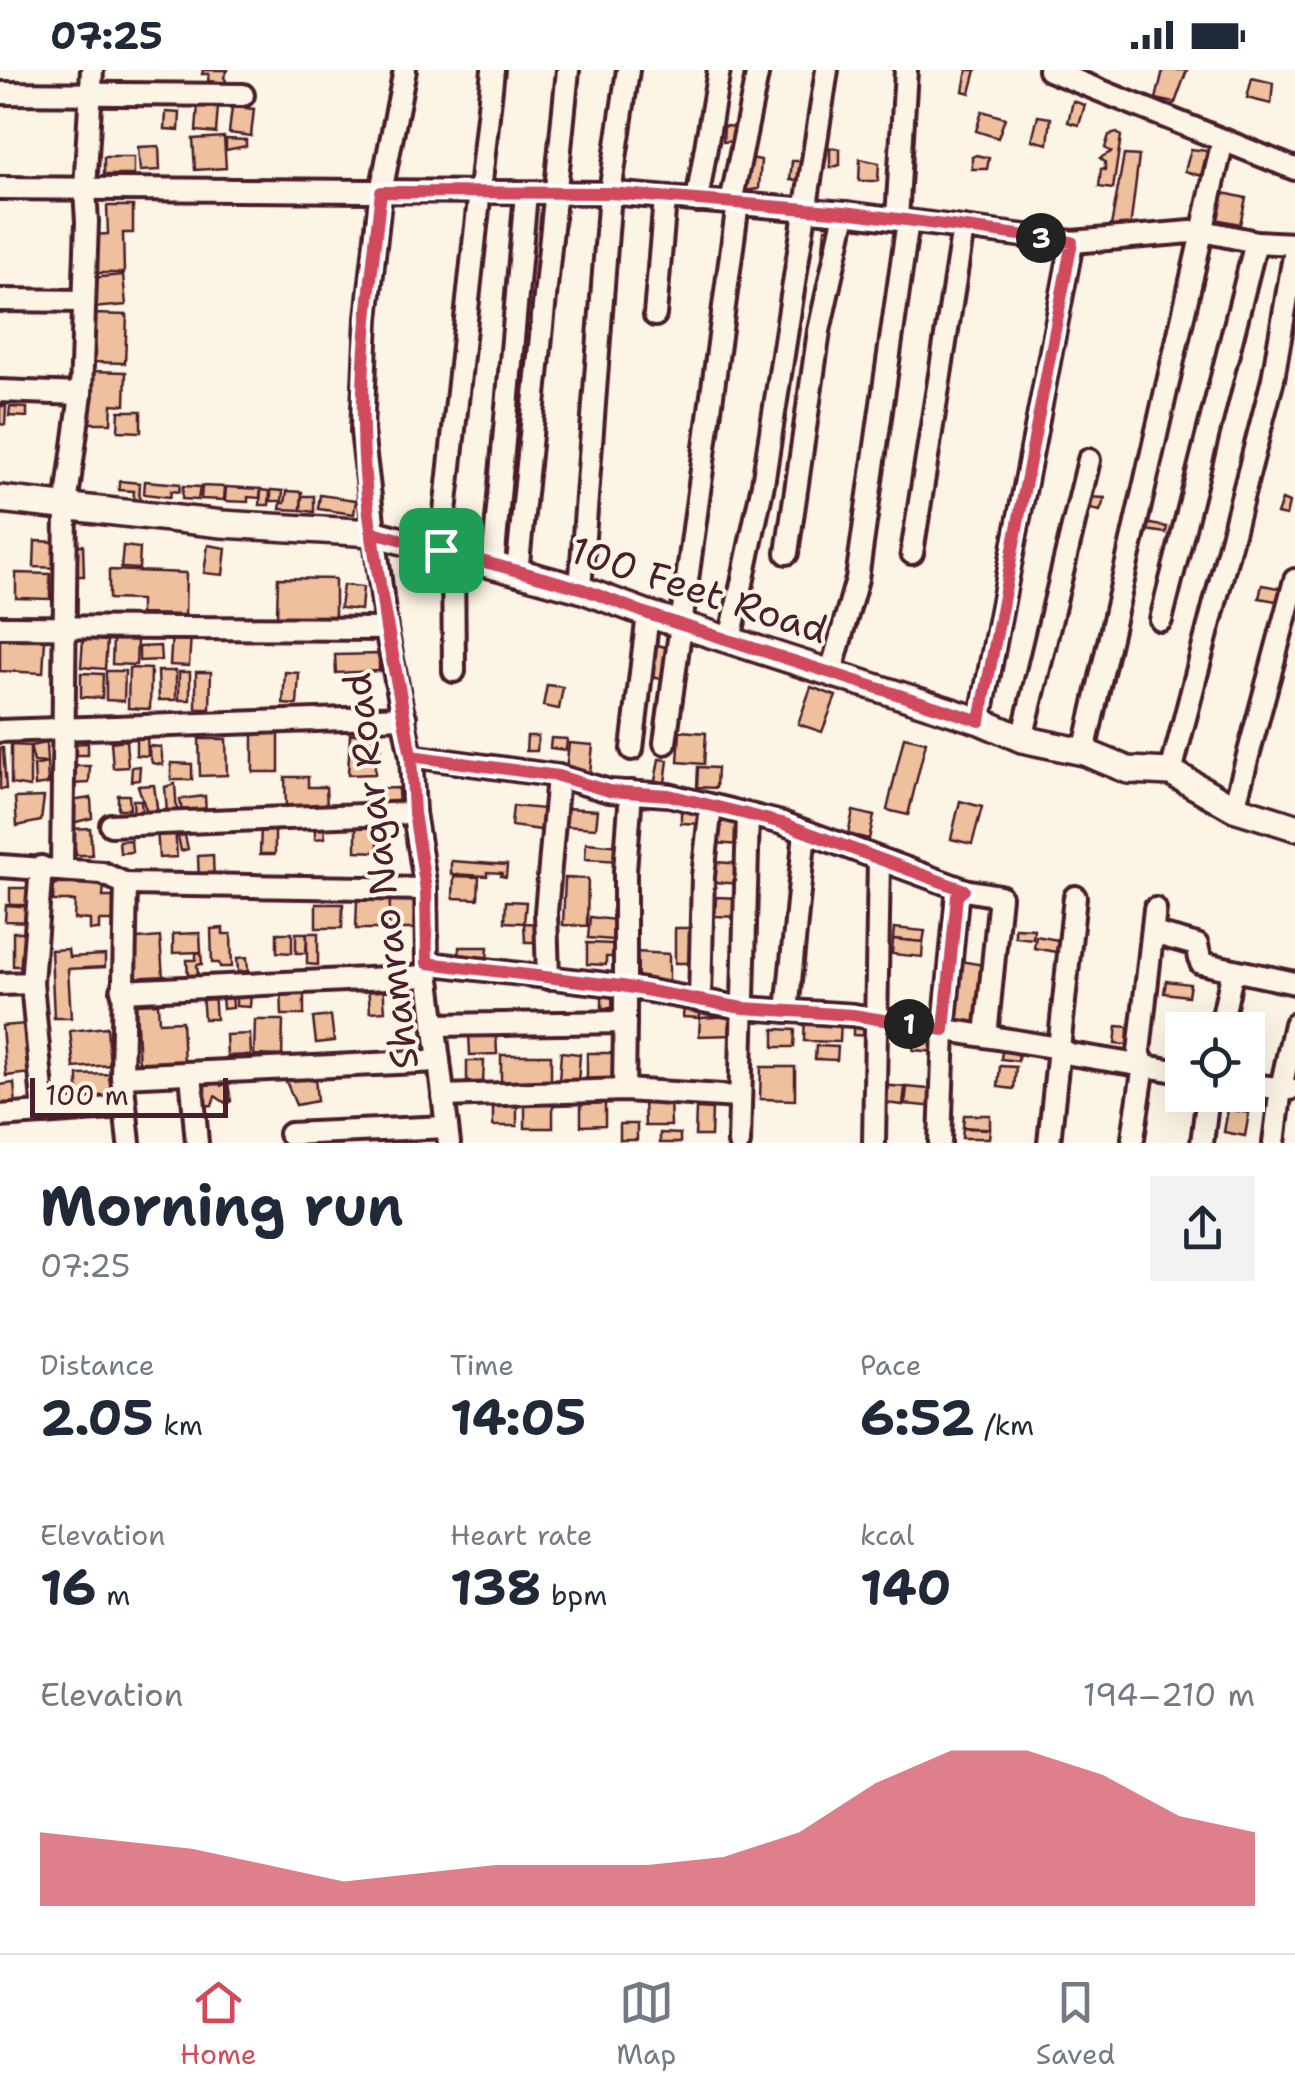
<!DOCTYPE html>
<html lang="en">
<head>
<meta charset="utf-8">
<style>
  :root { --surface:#fff; --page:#f2f2f3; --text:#1f2937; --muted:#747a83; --line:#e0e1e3; --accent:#d1495b }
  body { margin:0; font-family:"Shantell Sans",sans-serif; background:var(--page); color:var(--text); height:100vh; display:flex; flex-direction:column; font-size:38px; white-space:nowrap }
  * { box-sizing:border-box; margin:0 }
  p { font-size:32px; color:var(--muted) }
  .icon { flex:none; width:55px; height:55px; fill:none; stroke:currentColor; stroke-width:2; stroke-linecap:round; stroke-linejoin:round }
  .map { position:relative; height:1073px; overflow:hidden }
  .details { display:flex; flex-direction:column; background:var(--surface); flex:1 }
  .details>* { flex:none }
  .controls { position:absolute; left:1165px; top:942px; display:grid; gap:20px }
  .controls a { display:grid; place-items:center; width:100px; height:100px; border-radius:0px; background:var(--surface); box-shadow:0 10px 40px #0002; font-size:50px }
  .scale { position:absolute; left:30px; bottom:25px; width:198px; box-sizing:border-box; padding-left:10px; border:5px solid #4a1f2b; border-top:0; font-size:28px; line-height:35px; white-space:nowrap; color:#4a1f2b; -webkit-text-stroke:8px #fcf5e5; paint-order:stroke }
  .pin { position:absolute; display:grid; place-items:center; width:85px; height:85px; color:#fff; margin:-42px; border-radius:20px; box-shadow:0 5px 15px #0006 }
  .km { position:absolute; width:50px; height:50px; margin:-25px; border-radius:50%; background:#222; color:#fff; font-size:28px; line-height:50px; text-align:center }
  .round { display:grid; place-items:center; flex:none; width:105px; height:105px; border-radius:0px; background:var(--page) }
  .overview { display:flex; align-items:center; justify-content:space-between; height:170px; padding:0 40px }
  h1 { font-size:55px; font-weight:700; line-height:75px }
  .figures { display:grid; grid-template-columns:repeat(3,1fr); gap:15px; height:170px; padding:10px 40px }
  .figures div { display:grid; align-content:center }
  .figures b { font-size:50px; font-weight:700 }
  .figures small { font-size:28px; font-weight:400 }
  .figures p { font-size:28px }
  .chart { height:280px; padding:20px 40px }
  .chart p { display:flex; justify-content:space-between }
  .chart svg { width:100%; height:180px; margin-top:10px; fill:var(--accent); opacity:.7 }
  .status { display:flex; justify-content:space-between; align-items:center; height:70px; padding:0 50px; background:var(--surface); direction:ltr }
  .status svg { height:28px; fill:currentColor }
  .tab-bar { display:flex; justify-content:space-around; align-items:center; height:140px; border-top:2px solid var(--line); background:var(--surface); font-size:28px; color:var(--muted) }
  .tab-bar a { display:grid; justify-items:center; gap:5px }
  .tab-bar .on { color:var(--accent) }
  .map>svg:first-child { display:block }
  .building { fill:#eec09d; stroke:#4a1f2b; stroke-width:2.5 }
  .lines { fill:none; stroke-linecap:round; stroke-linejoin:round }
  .minor-casing { stroke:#4a1f2b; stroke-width:28 }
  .major-casing { stroke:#4a1f2b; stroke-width:32 }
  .minor { stroke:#fcf5e5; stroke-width:20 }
  .major { stroke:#fcf5e5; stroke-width:25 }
  .route-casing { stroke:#fff; stroke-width:20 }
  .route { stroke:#d1495b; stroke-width:12 }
  .labels { text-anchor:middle; stroke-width:8; stroke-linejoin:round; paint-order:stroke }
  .street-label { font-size:38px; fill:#4a1f2b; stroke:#fcf5e5 }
</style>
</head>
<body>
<div class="status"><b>07:25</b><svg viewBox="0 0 49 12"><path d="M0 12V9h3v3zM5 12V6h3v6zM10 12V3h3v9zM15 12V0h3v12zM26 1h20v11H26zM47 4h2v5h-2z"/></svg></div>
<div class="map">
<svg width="1295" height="1073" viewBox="0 0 1295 1073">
  <rect width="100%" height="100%" fill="#fcf5e5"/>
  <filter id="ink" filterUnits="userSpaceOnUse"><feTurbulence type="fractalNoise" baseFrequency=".01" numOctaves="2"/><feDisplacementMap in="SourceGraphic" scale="20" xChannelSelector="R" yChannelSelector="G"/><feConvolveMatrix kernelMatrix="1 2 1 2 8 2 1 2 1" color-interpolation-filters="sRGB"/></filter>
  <g filter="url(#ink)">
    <g class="building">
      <polygon points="203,0 228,0 224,7 227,13 208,11 209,4 202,4"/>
      <polygon points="967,0 976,0 970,23 963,21"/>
      <polygon points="1163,0 1187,0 1175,33 1156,29"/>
      <polygon points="1252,8 1273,13 1271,34 1247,28"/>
      <polygon points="1073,31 1085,35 1079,55 1068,52"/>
      <polygon points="198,34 218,36 216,63 196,61"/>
      <polygon points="232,37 254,39 251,66 229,63"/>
      <polygon points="982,41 1005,48 998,68 976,61"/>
      <polygon points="166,42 180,43 179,60 165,59"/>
      <polygon points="1038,46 1051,48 1048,74 1032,70"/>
      <polygon points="724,56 740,57 739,71 723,72"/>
      <polygon points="1117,63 1121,66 1113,119 1099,117 1101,99 1105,100 1105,92 1100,88 1111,82 1105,78 1109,65"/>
      <polygon points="224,67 226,98 195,100 193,69"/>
      <polygon points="226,69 246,70 246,76 226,80"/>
      <polygon points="159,76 160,100 140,101 138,77"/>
      <polygon points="830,78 840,79 840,95 830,98"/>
      <polygon points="1191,79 1207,81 1201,106 1185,101"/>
      <polygon points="976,85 989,88 987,99 972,99 972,87"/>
      <polygon points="1124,85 1139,86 1130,159 1111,156"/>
      <rect x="104" y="87" width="30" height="18"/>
      <polygon points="745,87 761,90 759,119 736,122"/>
      <polygon points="860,89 879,93 878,111 859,111"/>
      <polygon points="792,91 805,91 802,111 790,110"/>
      <polygon points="1219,122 1246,128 1240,154 1215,149"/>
      <polygon points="107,136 133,136 133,163 123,163 124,203 93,203 92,165 108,164"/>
      <polygon points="825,158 841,159 834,191 822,191"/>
      <polygon points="123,205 126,235 92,238 90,208"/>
      <polygon points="92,244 127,245 125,293 90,292"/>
      <polygon points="89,301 126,302 125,335 112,334 111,353 88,353"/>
      <polygon points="0,336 6,336 5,355 0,354"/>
      <polygon points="10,337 27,338 27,347 9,346"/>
      <polygon points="119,341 141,341 141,362 118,361"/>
      <polygon points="119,411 140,413 139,432 133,431 134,421 119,420"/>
      <polygon points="145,411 180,414 179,422 171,421 170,427 144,424"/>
      <polygon points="183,416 200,417 198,430 182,429"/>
      <polygon points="202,416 225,417 224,430 201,429"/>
      <polygon points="226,417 261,419 260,428 248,427 248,432 225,431"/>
      <polygon points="261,420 270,421 269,435 260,435"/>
      <polygon points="271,420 283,421 282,431 271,431"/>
      <polygon points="287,421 302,422 301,440 280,439 281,433 285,433"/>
      <polygon points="320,425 356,430 354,444 318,439"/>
      <polygon points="302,426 314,426 314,442 301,440"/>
      <polygon points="1086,427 1105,428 1100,441 1082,437"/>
      <polygon points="1282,430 1289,433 1286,446 1277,444"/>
      <polygon points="1145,453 1167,457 1166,463 1145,460"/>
      <polygon points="35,471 60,472 59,498 34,497"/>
      <polygon points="68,475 83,475 84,506 69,506"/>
      <polygon points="208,475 226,478 223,505 204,503"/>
      <polygon points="123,476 140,478 139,499 121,498"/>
      <polygon points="109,500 186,503 185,545 140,544 140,530 109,529"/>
      <polygon points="16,503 50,504 50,529 16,528"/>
      <polygon points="278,508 335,509 335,547 277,546"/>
      <polygon points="343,515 363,517 361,540 340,538"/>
      <polygon points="1262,515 1284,519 1282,532 1259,528"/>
      <polygon points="172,562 191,563 189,596 170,595"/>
      <polygon points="0,568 45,570 43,603 0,601"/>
      <polygon points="83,569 107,571 105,599 81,597"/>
      <polygon points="113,569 137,570 136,595 112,594"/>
      <polygon points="656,575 672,578 667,610 651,607"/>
      <polygon points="160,576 161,590 139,591 139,577"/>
      <polygon points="379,584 379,601 336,603 335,585"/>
      <polygon points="129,598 151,599 150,639 128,638"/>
      <polygon points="106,601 125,601 124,631 106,630"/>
      <polygon points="158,601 176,601 176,630 159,630"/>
      <rect x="179" y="602" width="11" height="28"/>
      <polygon points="196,602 211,602 210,639 196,639"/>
      <polygon points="285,602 299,603 297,635 283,634"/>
      <polygon points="81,603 103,604 102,628 81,627"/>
      <polygon points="547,615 563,617 559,639 543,636"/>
      <polygon points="811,617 836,626 822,662 798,654"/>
      <polygon points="680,661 706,663 704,694 678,692"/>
      <rect x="253" y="663" width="26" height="39"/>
      <polygon points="380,663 381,678 375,678 375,704 348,705 350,664"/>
      <polygon points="527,666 538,666 537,681 526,681"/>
      <polygon points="136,667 147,667 148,686 136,685"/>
      <polygon points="904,667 926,672 908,745 887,740"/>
      <polygon points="551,668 567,669 566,680 550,678"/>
      <polygon points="199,669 226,669 227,705 200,706"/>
      <polygon points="126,670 128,697 113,698 111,672"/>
      <polygon points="46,673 47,693 34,692 30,676"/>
      <polygon points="88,673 88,685 68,685 68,674"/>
      <polygon points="569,673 593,675 590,703 566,700"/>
      <polygon points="11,675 30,676 30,717 11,714"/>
      <polygon points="148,676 161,677 163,695 152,693"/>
      <polygon points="0,678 3,678 6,719 0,719"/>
      <polygon points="659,689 668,690 665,713 655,711"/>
      <polygon points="47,693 48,714 35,716 34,696"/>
      <polygon points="171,693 192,694 192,710 171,710"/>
      <polygon points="70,696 90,696 89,713 69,714"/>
      <polygon points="140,696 139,710 131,711 132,697"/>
      <polygon points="698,697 717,698 716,718 697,717"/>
      <polygon points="285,707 308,707 308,717 326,717 327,738 286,738"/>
      <polygon points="175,714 177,743 167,743 165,717"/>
      <polygon points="154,715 158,745 147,743 138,716"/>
      <polygon points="398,718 399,740 370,742 369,719"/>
      <polygon points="118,725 129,725 130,739 118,739"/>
      <polygon points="205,726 206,744 182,743 180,729"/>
      <polygon points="44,727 41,751 17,756 15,728"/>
      <polygon points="91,728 92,748 68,754 70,731"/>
      <polygon points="133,730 141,730 142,748 134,749"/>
      <polygon points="960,731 982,737 972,774 951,769"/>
      <polygon points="513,736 544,739 541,760 511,756"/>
      <polygon points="566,738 598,740 596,758 564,756"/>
      <polygon points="681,738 704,739 703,754 681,753"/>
      <polygon points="853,741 874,746 869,769 848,764"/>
      <polygon points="715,748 742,750 741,775 714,773"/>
      <polygon points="356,750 378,751 378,782 356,781"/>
      <polygon points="315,752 324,752 325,768 315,769"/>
      <polygon points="175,756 177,787 159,788 157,757"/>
      <polygon points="261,757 275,757 275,784 260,784"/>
      <polygon points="90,758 92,785 76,785 72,759"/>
      <polygon points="185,765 188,779 181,781 178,766"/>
      <polygon points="131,770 132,782 120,783 119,771"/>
      <polygon points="586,773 622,776 621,791 585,789"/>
      <polygon points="213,785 214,814 199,814 198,786"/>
      <polygon points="451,791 507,795 506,807 501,806 502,803 487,802 487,806 451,804"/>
      <polygon points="715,792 743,794 742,814 714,812"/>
      <polygon points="454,806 479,807 478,829 453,828"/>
      <polygon points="565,808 588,809 587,856 563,855"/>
      <polygon points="54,814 104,814 103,827 113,827 113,851 99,851 99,860 90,860 90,850 74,849 75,831 53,831"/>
      <polygon points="10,818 32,818 31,835 10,835"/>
      <polygon points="716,827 740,828 740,847 715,846"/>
      <rect x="389" y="828" width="28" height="31"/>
      <polygon points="357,829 390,829 389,859 356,859"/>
      <polygon points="506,831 526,832 524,853 505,852"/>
      <polygon points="316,834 343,834 342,858 316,858"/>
      <polygon points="6,835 33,837 32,852 5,851"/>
      <polygon points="590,847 615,850 613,870 588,868"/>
      <polygon points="524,853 543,854 543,872 525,872"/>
      <polygon points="223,858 223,864 231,864 232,897 220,897 219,893 212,893 211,859"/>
      <rect x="675" y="858" width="22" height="35"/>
      <polygon points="894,858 925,861 923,872 893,869"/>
      <polygon points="1015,858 1034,859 1033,869 1015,867"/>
      <polygon points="13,862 33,862 34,896 13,896"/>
      <polygon points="200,863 201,882 173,883 173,864"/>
      <polygon points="277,863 292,863 292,883 277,882"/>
      <polygon points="296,863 307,863 306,883 296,883"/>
      <polygon points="307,863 318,863 318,895 307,894"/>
      <polygon points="1036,866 1058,870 1056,882 1034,878"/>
      <polygon points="160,867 163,908 130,910 127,870"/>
      <polygon points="893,869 923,872 922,887 892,884"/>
      <polygon points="587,873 613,874 613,887 606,887 606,895 587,894"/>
      <polygon points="459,877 488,877 487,889 459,888"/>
      <polygon points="68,879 69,887 105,885 105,897 68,899 71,948 54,948 51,880"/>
      <polygon points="201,882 202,894 197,895 198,905 188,906 187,890 196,890 196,883"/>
      <polygon points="635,882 669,884 669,913 633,911"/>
      <polygon points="247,887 248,901 238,902 237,888"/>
      <polygon points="960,891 990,896 981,955 951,951"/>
      <polygon points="1166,911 1190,914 1188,926 1164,923"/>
      <polygon points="383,914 385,941 370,942 368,915"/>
      <polygon points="304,917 304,945 282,945 281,918"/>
      <rect x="602" y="920" width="17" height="18"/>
      <polygon points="236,921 251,921 250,937 236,936"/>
      <polygon points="214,923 216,949 204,949 202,924"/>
      <polygon points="232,924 233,938 223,939 222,925"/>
      <polygon points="158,933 159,952 182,951 184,994 139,996 136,934"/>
      <polygon points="684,936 700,936 700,948 683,947"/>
      <polygon points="331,946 334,971 316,973 313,948"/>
      <polygon points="733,946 734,965 699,966 700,948"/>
      <polygon points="805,946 841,948 840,972 804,971"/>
      <polygon points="255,950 283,950 282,986 254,985"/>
      <polygon points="853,951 873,952 873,966 853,965"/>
      <polygon points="26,954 31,1003 6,1006 2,956"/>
      <polygon points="1117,956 1128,957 1127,975 1115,974"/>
      <polygon points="107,957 110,995 74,998 70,961"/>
      <polygon points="774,959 795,960 794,977 774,977"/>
      <polygon points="915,960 940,962 937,982 913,980"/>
      <polygon points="469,962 496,962 497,984 470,985"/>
      <polygon points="250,964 251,985 227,986 226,965"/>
      <polygon points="1003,974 1019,976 1018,991 1001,989"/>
      <polygon points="816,976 838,977 837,990 815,989"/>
      <polygon points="561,982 580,984 578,1013 559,1011"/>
      <rect x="587" y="983" width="28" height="26"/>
      <polygon points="501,985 551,985 551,1013 501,1012"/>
      <polygon points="467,991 484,991 483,1012 467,1012"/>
      <polygon points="1000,996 1016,997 1014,1019 998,1017"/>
      <polygon points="761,997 795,997 795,1030 760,1029"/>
      <polygon points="113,1004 114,1029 78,1030 78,1005"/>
      <polygon points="283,1004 315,1007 317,1031 296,1035"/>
      <polygon points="220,1007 224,1013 220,1016 228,1013 231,1031 227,1034 215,1026 212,1035 198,1036 196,1010"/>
      <polygon points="14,1013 16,1036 0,1037 0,1015"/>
      <polygon points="878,1015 905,1017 903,1035 876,1032"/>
      <polygon points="907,1017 939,1020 937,1037 905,1034"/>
      <rect x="525" y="1029" width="28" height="29"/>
      <polygon points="670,1029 671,1056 645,1056 644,1030"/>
      <polygon points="493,1031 517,1032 517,1056 493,1056"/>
      <polygon points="581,1032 605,1032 605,1055 581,1056"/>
      <polygon points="696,1039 712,1040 711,1066 695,1066"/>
      <polygon points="1228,1039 1249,1043 1245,1066 1224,1062"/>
      <polygon points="964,1045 990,1045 990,1059 963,1057"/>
      <rect x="620" y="1054" width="17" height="16"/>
      <polygon points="963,1058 990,1059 989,1068 962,1068"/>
      <polygon points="660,1063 680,1064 680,1073 660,1073"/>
    </g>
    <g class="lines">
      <defs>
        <g id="minor">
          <polyline points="405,0 381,122 367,248 362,361 386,559 411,686 414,743 426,819 427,893 449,1073"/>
          <polyline points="1049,0 1295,99"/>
          <polyline points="0,23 243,25"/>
          <polyline points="0,118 610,123 845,143 1072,172 1203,161 1256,172 1295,174"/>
          <polyline points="697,131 719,0"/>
          <polyline points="731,133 758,0"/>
          <polyline points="897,149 906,0"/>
          <polyline points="0,230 84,231"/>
          <polyline points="655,245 665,129"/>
          <polyline points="0,321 81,324"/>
          <polyline points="441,479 493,0"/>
          <polyline points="453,483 454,601"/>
          <polyline points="787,483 819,261 845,143"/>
          <polyline points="912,483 963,158"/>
          <polyline points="493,495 526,123"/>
          <polyline points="517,503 568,0"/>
          <polyline points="580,519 610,123 628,0"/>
          <polyline points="1161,550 1256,172"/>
          <polyline points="0,557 386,559"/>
          <polyline points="730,570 763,414 827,0"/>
          <polyline points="831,602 857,509 908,151"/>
          <polyline points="980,651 1072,172"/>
          <polyline points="0,661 405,647"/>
          <polyline points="1022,669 1089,390"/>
          <polyline points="665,673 738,133"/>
          <polyline points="632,679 648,544"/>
          <polyline points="1084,682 1223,70"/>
          <polyline points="411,686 558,706 609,721 669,725 782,753 964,820"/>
          <polyline points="1171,702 1273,309 1295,180"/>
          <polyline points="1234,738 1295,510"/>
          <polyline points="111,755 414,743"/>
          <polyline points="0,796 102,803 126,814 426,819"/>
          <polyline points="62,799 66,436 81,324 87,152 85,120 92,0"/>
          <polyline points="126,814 122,1006 439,991"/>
          <polyline points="1153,863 1197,875 1201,893 1295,913"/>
          <polyline points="427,893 622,916 743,938 853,945 1059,978 1070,984 1182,1002"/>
          <polyline points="548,908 546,842 558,706"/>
          <polyline points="32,913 44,1043"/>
          <polyline points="0,914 32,913 41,797"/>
          <polyline points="122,921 428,906"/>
          <polyline points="700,930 703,806 711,736"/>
          <polyline points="787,941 805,762"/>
          <polyline points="434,955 625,952 625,801 631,722"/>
          <polyline points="1220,960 1233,900"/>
          <polyline points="191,1003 197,1073"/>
          <polyline points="122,1006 129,1073"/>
          <polyline points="1248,1015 1290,1019"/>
          <polyline points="624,1020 625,952"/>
          <polyline points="443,1026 624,1020 739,1027"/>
          <polyline points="0,1046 125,1037"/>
          <polyline points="290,1064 447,1057"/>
          <polyline points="1133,1068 1144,995 1139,982 1155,839"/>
          <polyline points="739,1073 748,745"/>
          <polyline points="874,1073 879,790"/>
          <polyline points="940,1073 944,960 957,827 964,820 1000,826 986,966"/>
          <polyline points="1049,1073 1075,827"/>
          <polyline points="1202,1073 1208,1025"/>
          <polyline points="1274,1073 1281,1018 1295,954"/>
        </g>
        <polyline id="major" points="0,429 222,454 373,463 580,519 648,544 980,651 1022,669 1084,682 1128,700 1171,702 1234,738 1295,757"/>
      </defs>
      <use href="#minor" class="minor-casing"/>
      <use href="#major" class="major-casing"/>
      <use href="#minor" class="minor"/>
      <use href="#major" class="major"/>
    </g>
  </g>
  <g class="lines" filter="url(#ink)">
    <defs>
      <path id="route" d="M441,480L373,462L386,559L411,686L414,743L426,820L427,893L622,916L743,938L853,945L944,960L957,826L964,820L782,753L669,725L609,721L558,706L411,686C395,578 364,470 363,359C361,280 372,200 381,122L610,123L845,142L1072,172L980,651L648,544L580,518L441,480"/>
    </defs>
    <use href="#route" class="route-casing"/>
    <use href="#route" class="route"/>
  </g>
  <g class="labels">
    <g class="street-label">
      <text transform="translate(699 520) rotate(18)" y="13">100 Feet Road</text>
      <text transform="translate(381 801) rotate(-97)" y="13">Shamrao Nagar Road</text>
    </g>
  </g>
</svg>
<div class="controls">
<a><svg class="icon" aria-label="locate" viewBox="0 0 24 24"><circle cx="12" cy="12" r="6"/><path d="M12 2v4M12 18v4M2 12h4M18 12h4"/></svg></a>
</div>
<div class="scale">100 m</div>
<div class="pin" style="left:441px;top:480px;background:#1e9e55"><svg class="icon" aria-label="arrive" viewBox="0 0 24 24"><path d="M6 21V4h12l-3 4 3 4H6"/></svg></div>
<b class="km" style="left:909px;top:954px">1</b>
<b class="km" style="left:1041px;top:168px">3</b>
</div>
<section class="details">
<div class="overview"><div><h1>Morning run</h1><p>07:25</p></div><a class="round"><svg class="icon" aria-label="share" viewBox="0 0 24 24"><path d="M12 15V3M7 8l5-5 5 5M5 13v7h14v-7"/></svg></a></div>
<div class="figures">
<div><p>Distance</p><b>2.05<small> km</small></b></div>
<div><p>Time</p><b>14:05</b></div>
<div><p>Pace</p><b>6:52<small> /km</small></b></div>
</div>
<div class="figures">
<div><p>Elevation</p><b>16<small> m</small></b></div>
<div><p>Heart rate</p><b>138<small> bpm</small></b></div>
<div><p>kcal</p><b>140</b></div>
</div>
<div class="chart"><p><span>Elevation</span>194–210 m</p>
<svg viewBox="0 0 160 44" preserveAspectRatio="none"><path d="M0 44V26L10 28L20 30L30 34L40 38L50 36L60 34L70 34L80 34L90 32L100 26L110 14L120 6L130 6L140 12L150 22L160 26V44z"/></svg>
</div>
</section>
<nav class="tab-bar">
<a class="on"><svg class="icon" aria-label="home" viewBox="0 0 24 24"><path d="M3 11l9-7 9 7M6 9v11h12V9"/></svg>Home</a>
<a><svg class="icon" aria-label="map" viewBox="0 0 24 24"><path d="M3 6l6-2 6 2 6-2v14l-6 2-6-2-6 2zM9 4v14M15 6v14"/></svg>Map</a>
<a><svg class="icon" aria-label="saved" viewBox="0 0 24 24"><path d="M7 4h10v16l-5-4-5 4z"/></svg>Saved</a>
</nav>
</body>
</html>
